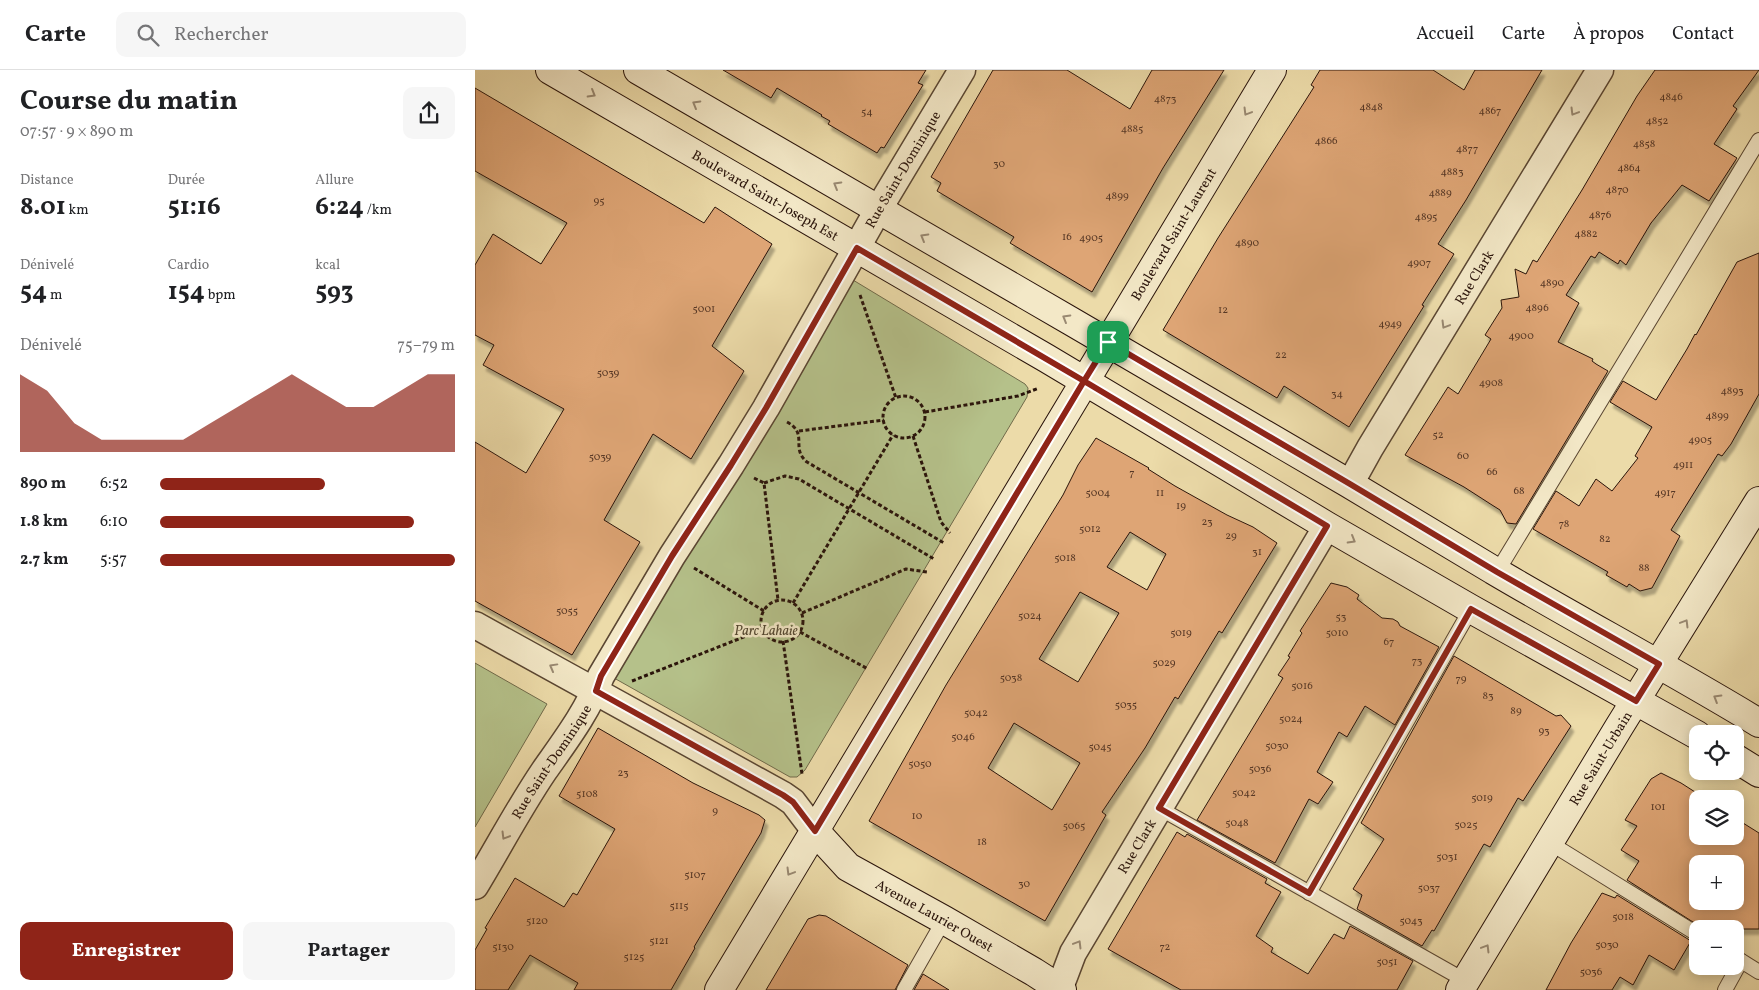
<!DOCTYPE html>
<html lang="fr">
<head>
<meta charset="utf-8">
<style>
  :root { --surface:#fff; --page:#f6f6f6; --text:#202124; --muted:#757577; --line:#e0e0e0; --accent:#8f2418 }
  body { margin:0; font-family:Vollkorn,serif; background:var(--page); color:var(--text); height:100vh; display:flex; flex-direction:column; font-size:19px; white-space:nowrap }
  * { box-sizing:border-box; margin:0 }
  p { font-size:16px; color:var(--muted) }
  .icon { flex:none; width:28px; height:28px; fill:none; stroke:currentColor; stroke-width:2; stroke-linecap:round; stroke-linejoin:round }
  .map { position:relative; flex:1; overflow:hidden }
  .sheet { display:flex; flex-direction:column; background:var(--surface); width:475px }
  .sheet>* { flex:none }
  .fabs { position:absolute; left:1214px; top:655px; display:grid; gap:10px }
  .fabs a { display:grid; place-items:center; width:55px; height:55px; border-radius:10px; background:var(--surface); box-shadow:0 2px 12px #0003; font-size:25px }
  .pin { position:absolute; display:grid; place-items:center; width:42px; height:42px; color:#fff; margin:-21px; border-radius:10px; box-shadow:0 2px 8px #0006 }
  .round { display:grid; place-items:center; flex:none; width:52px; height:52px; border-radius:10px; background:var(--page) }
  .headline { display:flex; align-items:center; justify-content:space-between; height:85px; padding:0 20px }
  h1 { font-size:28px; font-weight:700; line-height:38px }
  .figures { display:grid; grid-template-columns:repeat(3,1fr); gap:8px; height:85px; padding:5px 20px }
  .figures div { display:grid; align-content:center }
  .figures b { font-size:25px; font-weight:700 }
  .figures small { font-size:14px; font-weight:400 }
  .figures p { font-size:14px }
  .chart { height:140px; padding:10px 20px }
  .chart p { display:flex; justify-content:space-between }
  .chart svg { width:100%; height:90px; margin-top:5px; fill:var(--accent); opacity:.7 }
  .action { display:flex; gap:10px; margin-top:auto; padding:10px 20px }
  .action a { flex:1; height:58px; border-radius:10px; background:var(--accent); color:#fff; font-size:20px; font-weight:700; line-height:58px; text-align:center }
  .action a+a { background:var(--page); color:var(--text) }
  ul { padding:0 20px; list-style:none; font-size:16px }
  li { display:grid; grid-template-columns:80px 60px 1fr; align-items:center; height:38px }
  li i { height:12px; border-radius:6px; background:var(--accent) }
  header { display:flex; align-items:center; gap:30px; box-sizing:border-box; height:70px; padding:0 25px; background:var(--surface); border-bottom:1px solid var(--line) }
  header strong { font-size:24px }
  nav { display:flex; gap:28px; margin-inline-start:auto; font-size:18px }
  .search { width:350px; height:45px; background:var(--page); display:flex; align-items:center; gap:12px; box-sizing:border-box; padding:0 18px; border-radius:10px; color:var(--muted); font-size:19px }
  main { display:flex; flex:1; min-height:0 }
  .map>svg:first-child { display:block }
  .green { fill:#b5c18a; stroke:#706a4a }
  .building { fill:#dea575; stroke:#2a140b; fill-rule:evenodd; filter:url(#shadow) }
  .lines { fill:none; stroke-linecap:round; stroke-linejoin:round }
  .lane-casing { stroke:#5a4632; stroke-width:16 }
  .street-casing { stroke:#5a4632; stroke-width:29 }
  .secondary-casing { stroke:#2a140b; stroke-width:30 }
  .path { stroke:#2a140b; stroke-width:3; stroke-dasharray:4 2.5; stroke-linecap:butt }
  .lane { stroke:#f3e8c7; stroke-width:14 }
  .street { stroke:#f3e8c7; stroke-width:26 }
  .secondary { stroke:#f3e8c7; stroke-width:28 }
  .oneway { stroke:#998972 }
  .route-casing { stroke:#fff; stroke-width:10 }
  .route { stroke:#8f2418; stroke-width:6 }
  .labels { text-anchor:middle; stroke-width:5; stroke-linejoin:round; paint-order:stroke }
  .number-label { font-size:11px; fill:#573826 }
  .street-label { font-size:14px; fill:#2a140b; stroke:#f3e8c7 }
  .park-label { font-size:14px; font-style:italic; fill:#544831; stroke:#f3e8c7 }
</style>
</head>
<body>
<header>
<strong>Carte</strong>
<div class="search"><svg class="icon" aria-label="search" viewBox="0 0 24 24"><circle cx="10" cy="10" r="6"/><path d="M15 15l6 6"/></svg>Rechercher</div>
<nav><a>Accueil</a><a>Carte</a><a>À propos</a><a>Contact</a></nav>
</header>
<main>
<section class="sheet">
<div class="headline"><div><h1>Course du matin</h1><p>07:57 · 9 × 890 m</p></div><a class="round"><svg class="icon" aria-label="share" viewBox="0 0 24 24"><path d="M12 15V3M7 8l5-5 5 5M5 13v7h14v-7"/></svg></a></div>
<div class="figures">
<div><p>Distance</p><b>8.01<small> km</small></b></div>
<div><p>Durée</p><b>51:16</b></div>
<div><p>Allure</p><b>6:24<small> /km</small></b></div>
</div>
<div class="figures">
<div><p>Dénivelé</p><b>54<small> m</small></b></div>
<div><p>Cardio</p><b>154<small> bpm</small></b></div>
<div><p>kcal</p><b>593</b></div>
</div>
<div class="chart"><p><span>Dénivelé</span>75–79 m</p>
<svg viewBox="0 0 160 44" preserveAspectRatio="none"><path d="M0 44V6L10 14L20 30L30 38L40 38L50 38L60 38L70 30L80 22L90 14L100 6L110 14L120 22L130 22L140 14L150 6L160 6V44z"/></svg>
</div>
<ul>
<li><b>890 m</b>6:52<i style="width:56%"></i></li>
<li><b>1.8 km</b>6:10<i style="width:86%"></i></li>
<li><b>2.7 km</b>5:57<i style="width:100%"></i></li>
</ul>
<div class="action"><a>Enregistrer</a><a>Partager</a></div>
</section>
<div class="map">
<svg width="1284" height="920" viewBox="0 0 1284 920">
  <defs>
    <filter id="shadow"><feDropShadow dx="3" dy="5.5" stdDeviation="1" flood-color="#0004"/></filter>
  </defs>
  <rect width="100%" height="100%" fill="#ecdba9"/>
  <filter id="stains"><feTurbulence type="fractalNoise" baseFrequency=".004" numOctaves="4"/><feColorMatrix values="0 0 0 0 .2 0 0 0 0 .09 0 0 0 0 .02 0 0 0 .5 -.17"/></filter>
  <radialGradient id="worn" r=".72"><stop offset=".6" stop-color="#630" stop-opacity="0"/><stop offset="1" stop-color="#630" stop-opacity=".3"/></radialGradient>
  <g class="green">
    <polygon points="378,210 550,314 553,318 552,327 330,700 322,707 315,707 139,608"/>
    <polygon points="0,593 72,634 0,757"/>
  </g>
  <g class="building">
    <polygon points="248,0 451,0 443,13 448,15 409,78 406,77 402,83 353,54 355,51 346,46 347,45 302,18 296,28"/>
    <polygon points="518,0 592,0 655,39 677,0 749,0 688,98 617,222 535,173 539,167 462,121 466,113 456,107"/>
    <polygon points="845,0 958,0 989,20 1000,0 1067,0 991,130 963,174 979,184 947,235 949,236 874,357 809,316 802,328 688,260 743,168 839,17 836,15"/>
    <polygon points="1180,0 1284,0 1258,36 1262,39 1239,74 1262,88 1234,131 1207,115 1176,153 1151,195 1145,190 1143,194 1124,182 1120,188 1116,186 1091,225 1104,233 1083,272 1118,289 1117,291 1121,294 1133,301 1041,454 1032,453 1025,440 1017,435 989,417 930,385 973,317 983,324 1016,269 1010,265 1027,238 1026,230 1044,227 1040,199 1051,204 1058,190 1062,192 1107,120 1162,26"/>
    <polygon points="0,18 229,153 240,137 297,174 237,276 269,301 216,389 178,364 129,450 165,472 97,585 0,531 0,372 51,403 89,339 8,295 19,275 0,265 0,195 18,164 66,194 92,153 0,101"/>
    <polygon points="1284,183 1284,324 1256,374 1247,386 1243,384 1196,460 1205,466 1177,518 1165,521 1154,514 1152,517 1131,505 1133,502 1058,459 1081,421 1104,436 1121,409 1137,421 1163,388 1160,386 1177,357 1135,332 1148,311 1181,330 1212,279 1220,264 1221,265 1262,192"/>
    <path d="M621,368L674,398L673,399L700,416L752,445L778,457L802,473L747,563L744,561L703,629L700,627L670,678L627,742L631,745L570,851L394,751L471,615L588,425L603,395ZM655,462L691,484L672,520L632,497ZM605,522L644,543L603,612L564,589ZM539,653L605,693L577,740L513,698Z"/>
    <polygon points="856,513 872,517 884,525 882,529 907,548 918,549 923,552 925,556 964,577 920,655 890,636 872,667 864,662 842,702 858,712 843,734 834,729 800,793 722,750 808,608 803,605 815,587 813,586 827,563 825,561"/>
    <polygon points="979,586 1081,646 1086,645 1096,656 1048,731 1043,728 1015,777 1009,774 959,861 957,860 947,876 882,839 887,825 878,819 909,769 886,753"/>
    <polygon points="123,658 218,713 284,745 290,750 286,763 219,877 220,878 196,920 99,920 103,913 55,885 33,920 0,920 0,880 12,859 10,858 40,808 89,837 98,823 102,825 140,759 84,726"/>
    <path d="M1186,703L1206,713L1231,729H1222V766H1260V748L1284,763V859H1229L1152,810L1164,791L1146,780L1162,756L1150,750L1176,709ZM1222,794H1260V831H1222Z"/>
    <polygon points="702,762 710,767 712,764 792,809 790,813 806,822 781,866 798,878 796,882 833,904 859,864 869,869 875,856 938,891 922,920 706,920 633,879"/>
    <polygon points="1127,823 1140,828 1142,825 1216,871 1199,900 1174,885 1158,915 1145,907 1137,920 1071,920 1096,873"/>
    <polygon points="344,845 351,846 433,895 420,920 291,920 333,849"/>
    <polygon points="448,904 474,920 439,920"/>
  </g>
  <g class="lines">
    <defs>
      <g id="lane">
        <polyline points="1022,502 1284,70"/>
        <polyline points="684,738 991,911"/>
        <polyline points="1075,773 1222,864"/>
        <polyline points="834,823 996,539"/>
        <polyline points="1260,887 1284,902"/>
        <polyline points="429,920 469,850"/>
        <polyline points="1250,920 1266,891"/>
      </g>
      <g id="street">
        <path id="s1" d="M875,414L895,378L1125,0"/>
        <polyline points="0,555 308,725 318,732 340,761"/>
        <path id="s2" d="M0,816C23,778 44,738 69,701C90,671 113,641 126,606L197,486L256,395L291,338L403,140L487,0"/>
        <path id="s3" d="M584,920L598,883L852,456"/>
      </g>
      <g id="secondary">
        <path id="s4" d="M75,0L571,288L852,456L996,539L1222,665"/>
        <path d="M163,0C400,138 637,274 873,413C922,442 970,471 1018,500C1106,552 1197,600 1284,653"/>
        <polyline points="1260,688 1284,703"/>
        <path id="s5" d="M340,761L373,797L469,850L559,902L587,920"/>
        <path id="s6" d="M244,920L797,0"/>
        <path id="s7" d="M985,920L1144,657L1284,431"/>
      </g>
    </defs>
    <use href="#lane" class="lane-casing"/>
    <use href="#street" class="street-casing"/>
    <use href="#secondary" class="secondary-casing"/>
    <g class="path">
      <polyline points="385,225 421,328"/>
      <circle cx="429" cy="347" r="21"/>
      <polyline points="450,342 543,326 564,318"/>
      <path d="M312,352C334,364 315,378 332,392L469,473"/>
      <polyline points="324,361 409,350"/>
      <polyline points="438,366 466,452 475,463"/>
      <polyline points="279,408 289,413 303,530"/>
      <polyline points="289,413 310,406 324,409 459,489"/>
      <polyline points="219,498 289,541"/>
      <circle cx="307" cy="551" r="21"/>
      <polyline points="318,533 418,365"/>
      <polyline points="327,543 431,499 452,502"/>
      <polyline points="325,562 393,599"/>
      <polyline points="308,571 327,704"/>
      <polyline points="157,611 289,559"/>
    </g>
    <use href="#lane" class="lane"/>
    <use href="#street" class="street"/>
    <use href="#secondary" class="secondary"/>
  </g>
  <defs><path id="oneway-chevron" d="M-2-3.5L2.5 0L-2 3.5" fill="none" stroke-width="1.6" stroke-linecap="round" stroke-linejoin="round" transform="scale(1.25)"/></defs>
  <g class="oneway">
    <use href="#oneway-chevron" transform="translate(117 24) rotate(30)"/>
    <use href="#oneway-chevron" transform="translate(221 34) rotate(-150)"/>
    <use href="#oneway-chevron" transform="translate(772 42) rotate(121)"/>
    <use href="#oneway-chevron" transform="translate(1099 42) rotate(121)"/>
    <use href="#oneway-chevron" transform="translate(362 115) rotate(-150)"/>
    <use href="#oneway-chevron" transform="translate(449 167) rotate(-150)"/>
    <use href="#oneway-chevron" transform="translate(591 248) rotate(-150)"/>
    <use href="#oneway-chevron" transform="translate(970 255) rotate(121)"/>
    <use href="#oneway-chevron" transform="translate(877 470) rotate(30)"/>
    <use href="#oneway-chevron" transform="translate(1210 553) rotate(-59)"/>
    <use href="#oneway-chevron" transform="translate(78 597) rotate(-151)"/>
    <use href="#oneway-chevron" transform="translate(1242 628) rotate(-149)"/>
    <use href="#oneway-chevron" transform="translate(30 766) rotate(121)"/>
    <use href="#oneway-chevron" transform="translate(315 802) rotate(121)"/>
    <use href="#oneway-chevron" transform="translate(603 874) rotate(-59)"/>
    <use href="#oneway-chevron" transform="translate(1011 878) rotate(-59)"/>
  </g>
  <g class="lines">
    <defs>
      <polyline id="route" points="633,272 609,311 382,178 291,338 256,395 197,486 126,606 121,621 308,725 318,732 340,761 609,311 852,456 684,738 834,823 996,539 1161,631 1184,594 1022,502 875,414 633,272"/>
    </defs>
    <use href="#route" class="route-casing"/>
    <use href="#route" class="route"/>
  </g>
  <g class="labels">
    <g class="number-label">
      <text x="1196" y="30">4846</text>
      <text x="690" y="32">4873</text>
      <text x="896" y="40">4848</text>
      <text x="1015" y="44">4867</text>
      <text x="392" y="45">54</text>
      <text x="1182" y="54">4852</text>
      <text x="657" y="62">4885</text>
      <text x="851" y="74">4866</text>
      <text x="1169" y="77">4858</text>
      <text x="992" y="82">4877</text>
      <text x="524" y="97">30</text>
      <text x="1154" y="101">4864</text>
      <text x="977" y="105">4883</text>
      <text x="1142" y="123">4870</text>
      <text x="965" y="126">4889</text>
      <text x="642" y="129">4899</text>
      <text x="124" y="134">95</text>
      <text x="1125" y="148">4876</text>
      <text x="951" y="150">4895</text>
      <text x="1111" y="167">4882</text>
      <text x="592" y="170">16</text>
      <text x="616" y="171">4905</text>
      <text x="772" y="176">4890</text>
      <text x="944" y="196">4907</text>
      <text x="1077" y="216">4890</text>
      <text x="1062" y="241">4896</text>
      <text x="229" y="242">5001</text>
      <text x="748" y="243">12</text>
      <text x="915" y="257">4949</text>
      <text x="1046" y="269">4900</text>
      <text x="806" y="288">22</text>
      <text x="133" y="306">5039</text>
      <text x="1016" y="316">4908</text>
      <text x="1257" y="324">4893</text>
      <text x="862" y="327">34</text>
      <text x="1242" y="349">4899</text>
      <text x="963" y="368">52</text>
      <text x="1225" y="373">4905</text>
      <text x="988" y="389">60</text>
      <text x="125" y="390">5039</text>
      <text x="1208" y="398">4911</text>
      <text x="1017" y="405">66</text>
      <text x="657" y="406">7</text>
      <text x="1044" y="424">68</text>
      <text x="623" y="426">5004</text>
      <text x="685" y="426">11</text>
      <text x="1190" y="426">4917</text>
      <text x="706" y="439">19</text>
      <text x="732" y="455">23</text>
      <text x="1089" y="457">78</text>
      <text x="615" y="462">5012</text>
      <text x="756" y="469">29</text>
      <text x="1130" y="472">82</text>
      <text x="782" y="485">31</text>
      <text x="590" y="491">5018</text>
      <text x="1169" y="501">88</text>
      <text x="92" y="544">5055</text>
      <text x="555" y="549">5024</text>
      <text x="866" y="550">53</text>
      <text x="706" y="566">5019</text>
      <text x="862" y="566">5010</text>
      <text x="914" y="575">67</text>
      <text x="942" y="594">73</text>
      <text x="689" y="596">5029</text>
      <text x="536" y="611">5038</text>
      <text x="986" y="612">79</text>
      <text x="827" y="619">5016</text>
      <text x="1013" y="629">83</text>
      <text x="651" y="638">5035</text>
      <text x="1041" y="644">89</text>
      <text x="501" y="646">5042</text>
      <text x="816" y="652">5024</text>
      <text x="1069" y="664">93</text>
      <text x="488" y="670">5046</text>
      <text x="802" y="679">5030</text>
      <text x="625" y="680">5045</text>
      <text x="445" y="697">5050</text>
      <text x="785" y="702">5036</text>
      <text x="148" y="706">23</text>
      <text x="769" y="726">5042</text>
      <text x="112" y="727">5108</text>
      <text x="1007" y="731">5019</text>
      <text x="1183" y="740">101</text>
      <text x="240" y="744">9</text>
      <text x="442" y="749">10</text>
      <text x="762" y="756">5048</text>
      <text x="991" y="758">5025</text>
      <text x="599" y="759">5065</text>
      <text x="507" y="775">18</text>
      <text x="972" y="790">5031</text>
      <text x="220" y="808">5107</text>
      <text x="549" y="817">30</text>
      <text x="954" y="821">5037</text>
      <text x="204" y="839">5115</text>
      <text x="1148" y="850">5018</text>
      <text x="62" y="854">5120</text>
      <text x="936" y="854">5043</text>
      <text x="184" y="874">5121</text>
      <text x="1132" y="878">5030</text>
      <text x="28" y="880">5130</text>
      <text x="690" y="880">72</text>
      <text x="159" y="890">5125</text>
      <text x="912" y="895">5051</text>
      <text x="1116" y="905">5036</text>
    </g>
    <g class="street-label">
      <text dy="5" stroke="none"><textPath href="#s2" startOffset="835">Rue Saint-Dominique</textPath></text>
      <text dy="5" stroke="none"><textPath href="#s4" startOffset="249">Boulevard Saint-Joseph Est</textPath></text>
      <text dy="5" stroke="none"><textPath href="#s6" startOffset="882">Boulevard Saint-Laurent</textPath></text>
      <text dy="5" stroke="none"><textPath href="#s1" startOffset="241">Rue Clark</textPath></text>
      <text dy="5" stroke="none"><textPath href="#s7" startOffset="271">Rue Saint-Urbain</textPath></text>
      <text dy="5" stroke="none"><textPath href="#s2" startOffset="146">Rue Saint-Dominique</textPath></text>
      <text dy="5" stroke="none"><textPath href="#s3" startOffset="164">Rue Clark</textPath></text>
      <text dy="5" stroke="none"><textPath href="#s5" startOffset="148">Avenue Laurier Ouest</textPath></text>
    </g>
    <g class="park-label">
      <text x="291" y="565">Parc Lahaie</text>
    </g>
  </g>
  <rect width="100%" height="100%" filter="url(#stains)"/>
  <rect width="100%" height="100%" fill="url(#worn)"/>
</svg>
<div class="fabs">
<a><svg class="icon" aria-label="locate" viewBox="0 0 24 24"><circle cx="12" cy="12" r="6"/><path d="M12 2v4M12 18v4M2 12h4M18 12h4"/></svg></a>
<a><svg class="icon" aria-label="layers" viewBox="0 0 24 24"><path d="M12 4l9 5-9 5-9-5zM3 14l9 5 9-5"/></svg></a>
<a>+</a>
<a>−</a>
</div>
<div class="pin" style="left:633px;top:272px;background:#1e9e55"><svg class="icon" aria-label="arrive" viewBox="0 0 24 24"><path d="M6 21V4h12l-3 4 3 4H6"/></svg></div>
</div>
</main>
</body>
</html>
